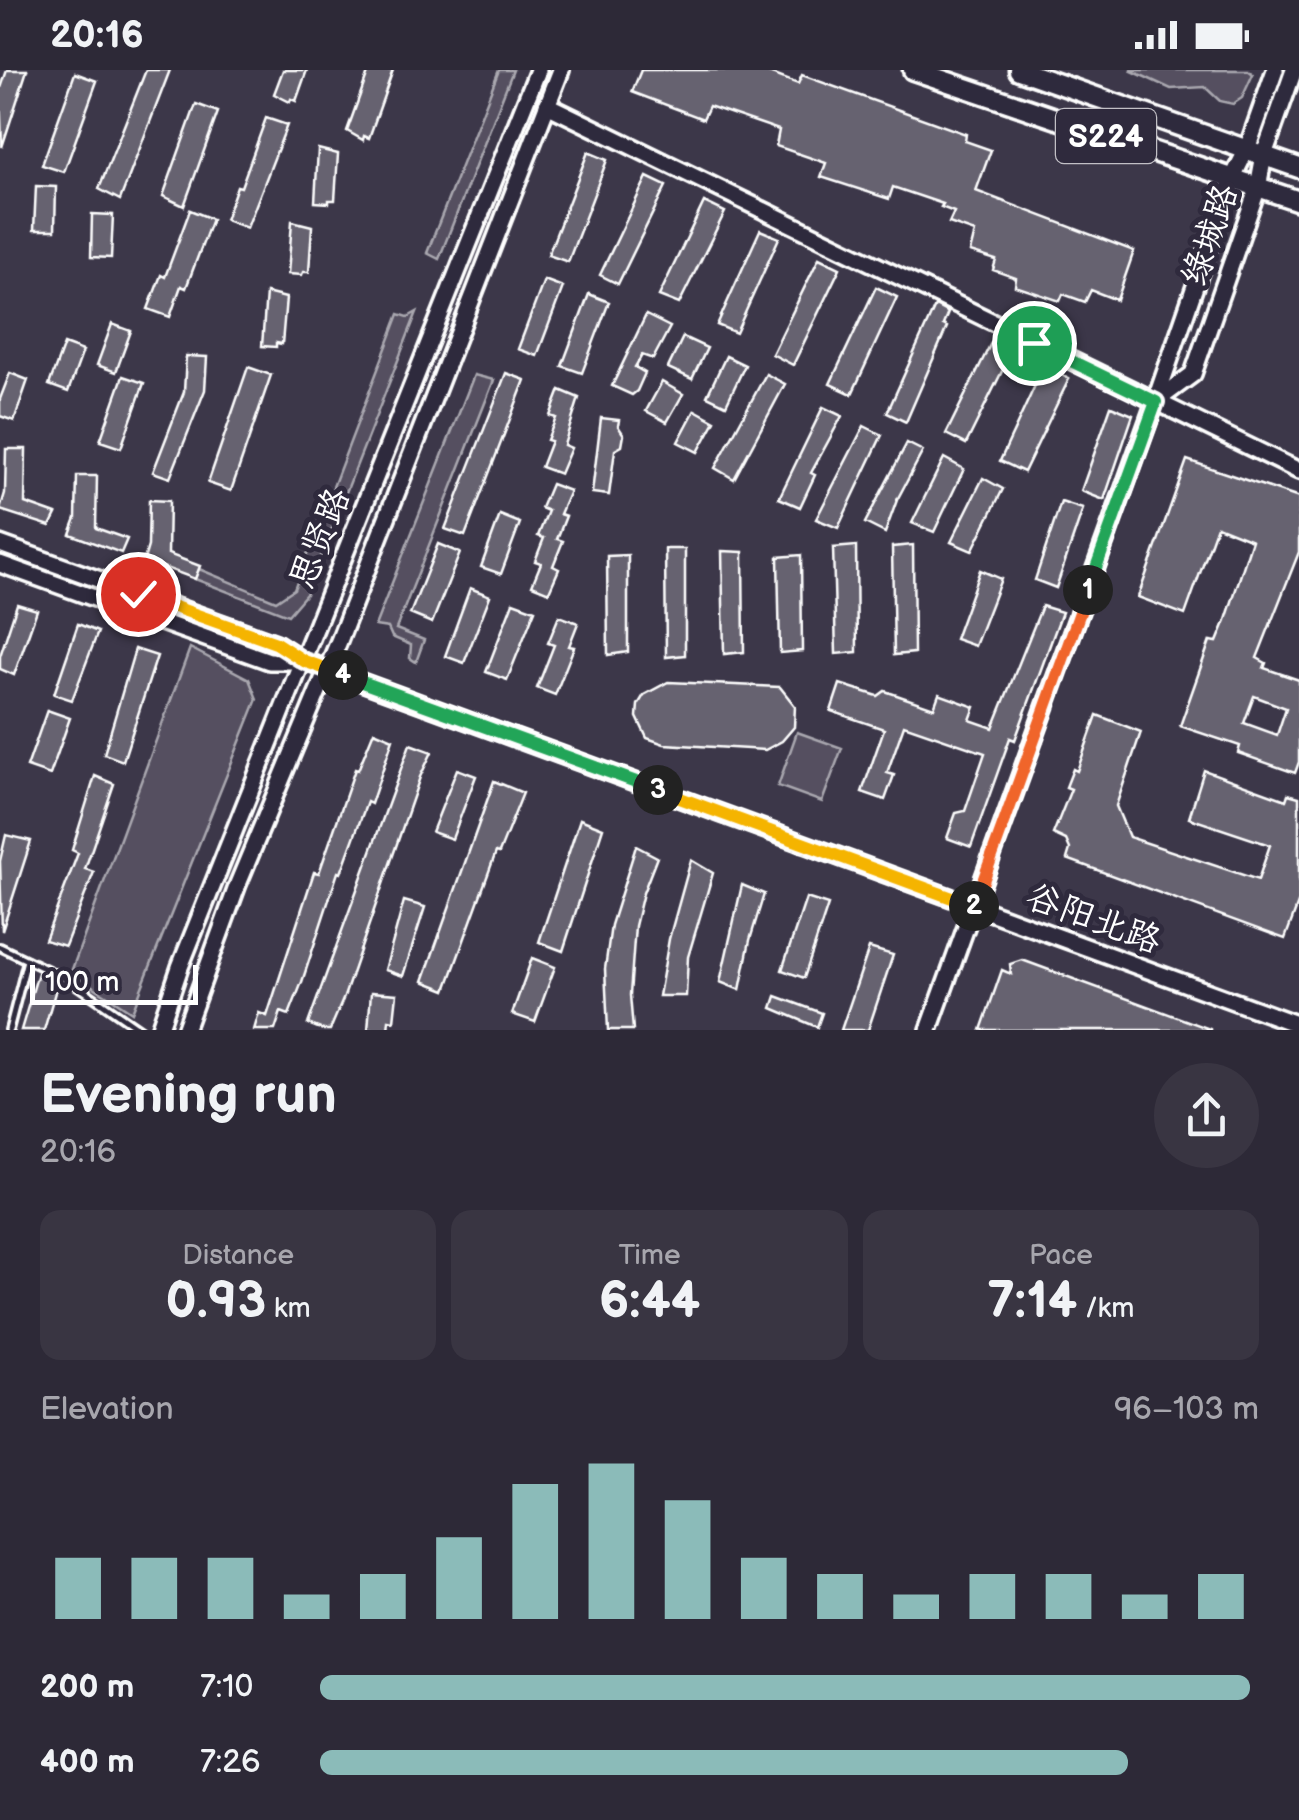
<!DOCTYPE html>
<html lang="en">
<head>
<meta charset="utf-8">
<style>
  :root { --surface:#2d2937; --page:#393542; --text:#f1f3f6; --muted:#a7a6ad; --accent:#8bbbb9 }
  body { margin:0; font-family:"Balsamiq Sans","LXGW WenKai TC",sans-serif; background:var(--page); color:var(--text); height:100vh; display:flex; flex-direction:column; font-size:38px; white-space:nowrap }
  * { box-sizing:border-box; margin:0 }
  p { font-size:32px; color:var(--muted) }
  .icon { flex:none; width:55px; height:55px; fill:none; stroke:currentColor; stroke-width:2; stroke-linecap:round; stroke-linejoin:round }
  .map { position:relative; height:960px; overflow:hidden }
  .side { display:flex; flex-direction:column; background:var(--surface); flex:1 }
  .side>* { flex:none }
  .scale { position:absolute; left:30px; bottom:25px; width:168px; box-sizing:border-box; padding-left:10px; border:5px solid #fff; border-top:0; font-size:28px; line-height:35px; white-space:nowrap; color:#fff; -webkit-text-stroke:8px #2f2a3d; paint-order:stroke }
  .pin { position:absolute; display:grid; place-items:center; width:85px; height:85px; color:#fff; margin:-42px; border:5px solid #fff; border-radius:50%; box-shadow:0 2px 10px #0007 }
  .km { position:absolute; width:50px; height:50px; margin:-25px; border-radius:50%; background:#222; color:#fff; font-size:28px; line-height:50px; text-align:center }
  .round { display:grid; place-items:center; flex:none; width:105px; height:105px; border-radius:52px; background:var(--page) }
  .head { display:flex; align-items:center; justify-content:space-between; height:170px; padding:0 40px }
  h1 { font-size:55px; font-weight:600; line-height:75px }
  .figures { display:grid; grid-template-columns:repeat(3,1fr); gap:15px; height:170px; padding:10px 40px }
  .figures div { display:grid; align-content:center; border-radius:20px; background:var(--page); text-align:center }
  .figures b { font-size:50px; font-weight:600 }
  .figures small { font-size:28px; font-weight:400 }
  .figures p { font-size:28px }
  .chart { height:280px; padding:20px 40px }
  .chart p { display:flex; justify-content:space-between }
  .chart svg { width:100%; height:180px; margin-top:10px; stroke:var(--accent); stroke-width:6 }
  ul { padding:0 40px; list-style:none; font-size:32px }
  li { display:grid; grid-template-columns:160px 120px 1fr; align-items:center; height:75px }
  li i { height:25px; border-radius:12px; background:var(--accent) }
  .status { display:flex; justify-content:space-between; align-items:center; height:70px; padding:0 50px; background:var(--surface); direction:ltr }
  .status svg { height:28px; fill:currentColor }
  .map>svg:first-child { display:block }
  .green { fill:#555060; stroke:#aaa8b0; stroke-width:2.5 }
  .building { fill:#666270; stroke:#fff; stroke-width:2.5; fill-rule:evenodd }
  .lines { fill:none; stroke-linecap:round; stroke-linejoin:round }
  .lane-casing { stroke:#fff; stroke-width:12 }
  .secondary-casing { stroke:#fff; stroke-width:22 }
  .primary-casing { stroke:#fff; stroke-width:25 }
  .lane { stroke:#2f2a3d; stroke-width:5 }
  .secondary { stroke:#2f2a3d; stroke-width:15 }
  .primary { stroke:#2f2a3d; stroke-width:18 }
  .split-1-casing { stroke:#fff; stroke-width:20 }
  .split-2-casing { stroke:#fff; stroke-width:20 }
  .split-3-casing { stroke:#fff; stroke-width:20 }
  .split-4-casing { stroke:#fff; stroke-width:20 }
  .split-5-casing { stroke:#fff; stroke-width:20 }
  .split-1 { stroke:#22a559; stroke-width:12 }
  .split-2 { stroke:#f0652b; stroke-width:12 }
  .split-3 { stroke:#f5b400; stroke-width:12 }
  .split-4 { stroke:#22a559; stroke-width:12 }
  .split-5 { stroke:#f5b400; stroke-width:12 }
  .labels { text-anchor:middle; stroke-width:10; stroke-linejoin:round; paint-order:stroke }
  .shield { fill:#2f2a3d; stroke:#c1bfc5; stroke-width:2.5 }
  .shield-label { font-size:32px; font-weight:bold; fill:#fff }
  .street-label { font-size:35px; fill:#fff; stroke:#2f2a3d }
</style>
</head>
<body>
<div class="status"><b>20:16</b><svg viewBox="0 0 49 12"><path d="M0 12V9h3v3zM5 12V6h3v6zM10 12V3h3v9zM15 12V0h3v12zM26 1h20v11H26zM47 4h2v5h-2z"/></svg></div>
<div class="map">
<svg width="1299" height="960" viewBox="0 0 1299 960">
  <rect width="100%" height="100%" fill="#3c3749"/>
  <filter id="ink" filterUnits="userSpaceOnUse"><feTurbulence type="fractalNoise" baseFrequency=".01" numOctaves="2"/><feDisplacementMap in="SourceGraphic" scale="20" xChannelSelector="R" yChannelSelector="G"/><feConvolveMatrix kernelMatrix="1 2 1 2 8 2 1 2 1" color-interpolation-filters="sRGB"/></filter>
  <g filter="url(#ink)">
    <g class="green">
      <polygon points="499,0 513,0 439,189 427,183"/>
      <polygon points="1130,0 1248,0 1253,4 1242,28 1233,34 1220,31 1205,17 1171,19"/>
      <polygon points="417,242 306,524 288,545 195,509 199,499 276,531 294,519 399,244 408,247"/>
      <polygon points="474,305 494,310 396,559 424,570 416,592 410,588 411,575 392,567 388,558 375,556"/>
      <polygon points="190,578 249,609 257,629 132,942 71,902"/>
      <polygon points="797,662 842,678 822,732 778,716"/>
    </g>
    <g class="building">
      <polygon points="7,0 27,0 2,77 0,21"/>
      <polygon points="146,0 170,0 120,130 99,119"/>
      <polygon points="283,0 307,0 296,31 291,29 290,32 274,24"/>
      <polygon points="369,0 393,0 369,68 364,66 363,70 347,61"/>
      <polygon points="641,0 761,0 798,14 802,5 966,64 965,71 991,80 976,121 1134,181 1117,230 1091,220 1085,232 1063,224 1060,231 1015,216 1016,208 993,200 996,190 970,182 975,162 949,153 954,142 941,137 943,134 893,117 889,129 821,107 826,93 776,76 779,60 709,36 703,49 632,22"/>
      <polygon points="75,3 97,11 64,102 42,95"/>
      <polygon points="196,34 218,42 184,136 163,126"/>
      <polygon points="266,48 287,55 247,158 225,150 237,116 241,117"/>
      <polygon points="318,79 338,84 335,130 329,130 329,133 315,132"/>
      <polygon points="588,82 607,90 568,192 548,185"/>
      <polygon points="647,107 666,116 618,214 600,205"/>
      <polygon points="36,116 56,117 55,160 34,160"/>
      <polygon points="704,132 725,142 679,234 659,226"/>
      <polygon points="190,140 212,149 186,218 181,216 170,247 148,239 161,205 165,207"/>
      <polygon points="92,144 113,145 111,188 91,187"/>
      <polygon points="292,151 312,156 309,202 303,202 302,205 288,204"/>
      <polygon points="760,160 779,168 736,263 717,255"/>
      <polygon points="819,188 840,198 793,295 772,284"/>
      <polygon points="544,210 563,217 537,286 518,279"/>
      <polygon points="876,217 897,227 852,324 830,314"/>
      <polygon points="266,223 286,228 282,274 276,273 276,277 262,276"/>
      <polygon points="589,224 609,232 582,303 562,296"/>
      <polygon points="935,236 948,243 943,255 947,257 906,352 887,343"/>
      <polygon points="646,245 670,257 653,289 642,285 635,297 645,303 637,321 632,325 612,316"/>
      <polygon points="112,254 131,261 116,302 97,295"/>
      <polygon points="683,267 707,278 692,309 668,298"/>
      <polygon points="991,273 1011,283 966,374 946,364"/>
      <polygon points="64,274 83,281 68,322 49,315"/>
      <polygon points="186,286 207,287 205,320 170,408 153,402 184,322"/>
      <polygon points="726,286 745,295 726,335 707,326"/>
      <polygon points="1044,296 1069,309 1024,402 1000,391"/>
      <polygon points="248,297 271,305 231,421 208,413"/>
      <polygon points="10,303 28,310 14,351 0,346 0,329"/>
      <polygon points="506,303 525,310 465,466 445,459"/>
      <polygon points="766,304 785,314 734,409 715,398"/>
      <polygon points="123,306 144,313 121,378 100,371"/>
      <polygon points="662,312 683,324 667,352 646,341"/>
      <polygon points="560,320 579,328 564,375 571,378 560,404 541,397 551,371 547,370 556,348 550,346"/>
      <polygon points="1111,336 1133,345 1104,430 1081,421"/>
      <polygon points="823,337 842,346 811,403 815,405 800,437 779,428"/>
      <polygon points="695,340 715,351 698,382 678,372"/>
      <polygon points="601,348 619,350 618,356 624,365 622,376 615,380 609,425 592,423"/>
      <polygon points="864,356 882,365 838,458 816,449"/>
      <polygon points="907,373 923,381 897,430 885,463 865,453"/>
      <polygon points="6,379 26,379 25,433 56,444 50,456 0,440 5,423"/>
      <polygon points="944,388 964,399 934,462 912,453"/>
      <path d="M1187,390L1299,428V482L1257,588L1266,593L1264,598L1299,610V692L1295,703L1238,683L1240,676L1180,656L1210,571L1217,572L1226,550L1252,470L1217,456L1185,545L1138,527ZM1254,626L1286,638L1277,665L1244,653Z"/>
      <polygon points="77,406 97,406 96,458 127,469 121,483 70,464 76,448"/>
      <polygon points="983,408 1003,419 972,481 951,472"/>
      <polygon points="551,414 570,421 560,444 566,446 557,469 563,471 553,496 559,499 549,522 532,515 541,493 535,491 544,468 538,466 548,441 541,438"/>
      <polygon points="149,430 169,431 168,484 200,496 195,509 144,490 148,476"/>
      <polygon points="1061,432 1083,439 1056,518 1035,510"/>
      <polygon points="500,445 520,453 501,504 481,497"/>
      <polygon points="438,474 460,483 432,553 410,544"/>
      <polygon points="913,475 914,583 894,585 892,477"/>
      <polygon points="856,476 857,582 836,584 833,478"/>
      <polygon points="665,479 685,479 685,585 666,587"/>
      <polygon points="722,481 743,482 744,582 724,584"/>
      <polygon points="628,485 628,582 608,585 607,486"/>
      <polygon points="801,485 802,581 780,583 778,487"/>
      <polygon points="980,500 1001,509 975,576 955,569"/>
      <polygon points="470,518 490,526 464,593 445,586"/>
      <polygon points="513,532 535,540 507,610 486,602"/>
      <polygon points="17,534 37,540 14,605 0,599 0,586"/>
      <polygon points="1042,536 1062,542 1015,670 1010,668 971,777 947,768 956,743 965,741 985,683 904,655 887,703 894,705 885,730 862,722 884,659 831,641 840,614 878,626 885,621 934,638 939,624 975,637 970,650 993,658"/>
      <polygon points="559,546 578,553 569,576 574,577 555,625 537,618 554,575 548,573"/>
      <polygon points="78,554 98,562 72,630 54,624"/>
      <polygon points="135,579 157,586 123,691 104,684"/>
      <polygon points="668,612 780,617 795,636 794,657 782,671 765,680 664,674 647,668 637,647 638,635 644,625"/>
      <polygon points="47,640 70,648 50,705 27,697"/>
      <polygon points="1097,645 1141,662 1116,736 1129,767 1258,810 1270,775 1189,748 1204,700 1286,730 1288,724 1299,727 1299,831 1285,869 1067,789 1070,779 1066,770 1053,764 1071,719 1066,717 1073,699 1077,701"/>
      <polygon points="374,661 393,669 371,734 367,732 341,803 338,802 302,912 289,945 281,942 275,960 254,960 259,943 267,946 314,802 319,803 355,699 358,700"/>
      <polygon points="410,674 432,682 420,707 344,927 330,960 323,960 308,954"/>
      <polygon points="457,699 476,706 452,769 432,762"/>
      <polygon points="95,706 114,714 85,799 94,802 65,876 45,870 78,783 72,780"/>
      <polygon points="494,711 523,723 499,783 496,782 446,920 423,911"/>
      <polygon points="580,749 603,758 563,881 539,872"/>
      <polygon points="6,765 31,771 2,861 0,791"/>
      <polygon points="636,776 657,787 643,823 635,856 630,925 633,960 608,960 605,899 611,855"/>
      <polygon points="691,790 713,803 688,887 686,926 659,926 669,869"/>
      <polygon points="742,815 764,824 750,870 740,920 720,912"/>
      <polygon points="806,828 828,835 804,908 782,900"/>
      <polygon points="404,831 425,837 403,906 385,900"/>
      <polygon points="869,878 893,885 868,960 841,960"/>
      <polygon points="532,888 555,897 535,952 512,944"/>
      <polygon points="1022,890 1210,959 1210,960 981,960 1002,900 1011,904 1010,894"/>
      <polygon points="38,903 58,912 44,960 21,960"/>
      <polygon points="371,922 397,924 394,951 389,950 388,960 368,960"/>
      <polygon points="776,926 822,943 817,957 772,938"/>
    </g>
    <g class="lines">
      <defs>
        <g id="lane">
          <polyline points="0,877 69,910 141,960"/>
          <polyline points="9,960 27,890"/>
        </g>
        <g id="secondary">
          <polyline points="547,35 1299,401"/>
          <polyline points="1155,332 1193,304 1258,117 1264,85 1294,0"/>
          <polyline points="0,474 276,573 304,591 1299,955"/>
          <polyline points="0,494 269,591 304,591"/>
          <polyline points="159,960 180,897 538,0"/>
          <polyline points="185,960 238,814 339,571 561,0"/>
          <polyline points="929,960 1155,332 1232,109 1247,79 1275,0"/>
        </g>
        <g id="primary">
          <polyline points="913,0 1299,131"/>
          <polyline points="1019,0 1299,98"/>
        </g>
      </defs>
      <use href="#lane" class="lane-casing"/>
      <use href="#secondary" class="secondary-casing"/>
      <use href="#primary" class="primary-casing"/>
      <use href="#lane" class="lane"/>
      <use href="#secondary" class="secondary"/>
      <use href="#primary" class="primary"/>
    </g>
  </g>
  <g class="lines" filter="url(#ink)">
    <defs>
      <polyline id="split-1" points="1034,273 1156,332 1088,520"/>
      <polyline id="split-2" points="974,836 1088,520"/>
      <polyline id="split-3" points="658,720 974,836"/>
      <polyline id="split-4" points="343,605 658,720"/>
      <polyline id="split-5" points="138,524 276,573 304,591 343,605"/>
    </defs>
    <use href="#split-1" class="split-1-casing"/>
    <use href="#split-2" class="split-2-casing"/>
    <use href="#split-3" class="split-3-casing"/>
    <use href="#split-4" class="split-4-casing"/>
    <use href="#split-5" class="split-5-casing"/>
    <use href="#split-1" class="split-1"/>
    <use href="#split-2" class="split-2"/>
    <use href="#split-3" class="split-3"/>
    <use href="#split-4" class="split-4"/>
    <use href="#split-5" class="split-5"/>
  </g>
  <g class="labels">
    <rect class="shield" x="1056" y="39" width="100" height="54" rx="8"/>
    <g class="shield-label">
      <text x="1106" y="77">S224</text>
    </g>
    <g class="street-label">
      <text transform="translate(1209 165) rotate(-71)" y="12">绿城路</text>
      <text transform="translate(319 468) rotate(-68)" y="12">思贤路</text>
      <text transform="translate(1094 848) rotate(20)" y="12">谷阳北路</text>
    </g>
  </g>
</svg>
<div class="scale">100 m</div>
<div class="pin" style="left:1034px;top:273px;background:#1e9e55"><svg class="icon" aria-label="arrive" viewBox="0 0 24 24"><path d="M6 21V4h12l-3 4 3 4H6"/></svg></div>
<div class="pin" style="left:138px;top:524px;background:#d93025"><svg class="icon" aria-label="check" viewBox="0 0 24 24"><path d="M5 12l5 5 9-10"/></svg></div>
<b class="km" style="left:1088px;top:520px">1</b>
<b class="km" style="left:974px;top:836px">2</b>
<b class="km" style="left:658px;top:720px">3</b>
<b class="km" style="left:343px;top:605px">4</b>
</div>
<section class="side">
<div class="head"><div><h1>Evening run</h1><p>20:16</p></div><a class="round"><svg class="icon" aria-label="share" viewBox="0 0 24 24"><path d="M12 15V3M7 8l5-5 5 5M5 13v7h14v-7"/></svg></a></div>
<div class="figures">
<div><p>Distance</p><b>0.93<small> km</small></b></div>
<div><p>Time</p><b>6:44</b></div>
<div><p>Pace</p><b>7:14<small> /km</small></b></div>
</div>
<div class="chart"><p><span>Elevation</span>96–103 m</p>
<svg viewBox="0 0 160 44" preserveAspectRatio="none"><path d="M5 44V29M15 44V29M25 44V29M35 44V38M45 44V33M55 44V24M65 44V11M75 44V6M85 44V15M95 44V29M105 44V33M115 44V38M125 44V33M135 44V33M145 44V38M155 44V33"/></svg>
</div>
<ul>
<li><b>200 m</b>7:10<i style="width:99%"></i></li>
<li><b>400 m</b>7:26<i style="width:86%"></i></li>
</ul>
</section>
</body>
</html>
